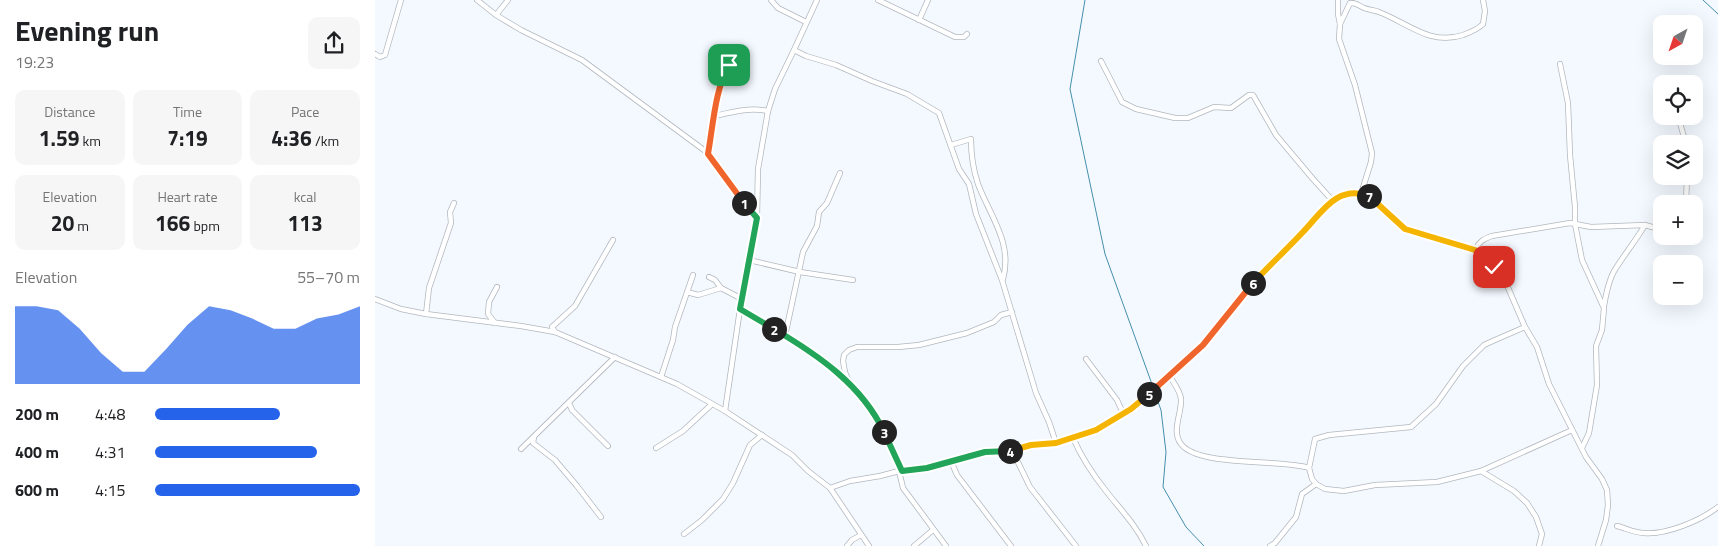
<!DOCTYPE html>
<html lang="en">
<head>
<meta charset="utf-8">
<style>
  :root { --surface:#fff; --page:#f6f6f6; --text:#202124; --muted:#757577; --accent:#2563eb }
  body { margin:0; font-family:"Titillium Web",sans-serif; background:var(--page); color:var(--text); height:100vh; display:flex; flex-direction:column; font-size:19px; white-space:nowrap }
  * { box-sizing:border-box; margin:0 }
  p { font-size:16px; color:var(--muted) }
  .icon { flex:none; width:28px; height:28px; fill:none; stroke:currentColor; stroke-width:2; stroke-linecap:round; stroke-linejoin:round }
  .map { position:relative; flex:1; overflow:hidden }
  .drawer { display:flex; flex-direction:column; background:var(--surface); width:375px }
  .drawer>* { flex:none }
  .needle { width:32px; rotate:220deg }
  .fabs { position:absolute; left:1278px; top:15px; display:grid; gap:10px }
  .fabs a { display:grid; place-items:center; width:50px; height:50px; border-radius:10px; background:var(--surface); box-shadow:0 5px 20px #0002; font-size:25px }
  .pin { position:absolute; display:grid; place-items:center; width:42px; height:42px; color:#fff; margin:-21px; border-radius:10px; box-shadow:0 2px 8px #0006 }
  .km { position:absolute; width:25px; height:25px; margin:-12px; border-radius:50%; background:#222; color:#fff; font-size:14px; line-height:25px; text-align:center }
  .round { display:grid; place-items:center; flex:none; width:52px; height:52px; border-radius:10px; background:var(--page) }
  .overview { display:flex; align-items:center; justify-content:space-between; height:85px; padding:0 15px }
  h1 { font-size:28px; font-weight:700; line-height:38px }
  .metrics { display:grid; grid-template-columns:repeat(3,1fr); gap:8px; height:85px; padding:5px 15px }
  .metrics div { display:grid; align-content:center; border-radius:10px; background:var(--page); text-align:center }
  .metrics b { font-size:21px; font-weight:700 }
  .metrics small { font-size:14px; font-weight:400 }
  .metrics p { font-size:14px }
  .chart { height:140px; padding:10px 15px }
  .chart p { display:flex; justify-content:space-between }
  .chart svg { width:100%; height:90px; margin-top:5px; fill:var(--accent); opacity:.7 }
  ul { padding:0 15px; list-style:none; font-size:16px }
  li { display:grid; grid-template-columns:80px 60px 1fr; align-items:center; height:38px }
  li i { height:12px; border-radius:6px; background:var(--accent) }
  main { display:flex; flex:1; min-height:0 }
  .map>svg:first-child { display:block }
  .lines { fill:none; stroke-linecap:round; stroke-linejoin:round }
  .stream { stroke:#458fac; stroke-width:1 }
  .minor-casing { stroke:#b2b7be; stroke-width:6 }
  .minor { stroke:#fff; stroke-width:4.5 }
  .split-1-casing { stroke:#fff; stroke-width:10 }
  .split-2-casing { stroke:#fff; stroke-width:10 }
  .split-3-casing { stroke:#fff; stroke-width:10 }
  .split-4-casing { stroke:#fff; stroke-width:10 }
  .split-5-casing { stroke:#fff; stroke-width:10 }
  .split-6-casing { stroke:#fff; stroke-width:10 }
  .split-7-casing { stroke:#fff; stroke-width:10 }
  .split-8-casing { stroke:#fff; stroke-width:10 }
  .split-1 { stroke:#f0652b; stroke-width:6 }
  .split-2 { stroke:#22a559; stroke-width:6 }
  .split-3 { stroke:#22a559; stroke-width:6 }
  .split-4 { stroke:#22a559; stroke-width:6 }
  .split-5 { stroke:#f5b400; stroke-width:6 }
  .split-6 { stroke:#f0652b; stroke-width:6 }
  .split-7 { stroke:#f5b400; stroke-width:6 }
  .split-8 { stroke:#f5b400; stroke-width:6 }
</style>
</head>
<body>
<main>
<section class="drawer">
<div class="overview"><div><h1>Evening run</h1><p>19:23</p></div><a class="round"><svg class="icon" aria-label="share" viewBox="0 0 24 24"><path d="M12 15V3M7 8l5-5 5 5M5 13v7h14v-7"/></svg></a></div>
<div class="metrics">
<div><p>Distance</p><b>1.59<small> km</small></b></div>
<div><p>Time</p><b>7:19</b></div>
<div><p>Pace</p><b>4:36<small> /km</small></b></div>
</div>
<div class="metrics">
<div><p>Elevation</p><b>20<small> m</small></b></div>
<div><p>Heart rate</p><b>166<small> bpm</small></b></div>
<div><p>kcal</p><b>113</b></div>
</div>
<div class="chart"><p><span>Elevation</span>55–70 m</p>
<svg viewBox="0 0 160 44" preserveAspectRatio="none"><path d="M0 44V6L10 6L20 8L30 17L40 29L50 38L60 38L70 27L80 15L90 6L100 8L110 12L120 17L130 17L140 12L150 10L160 6V44z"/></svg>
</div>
<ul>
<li><b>200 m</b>4:48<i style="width:61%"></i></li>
<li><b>400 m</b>4:31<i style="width:79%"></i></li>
<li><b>600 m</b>4:15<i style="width:100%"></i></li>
</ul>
</section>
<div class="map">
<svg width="1343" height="546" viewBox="0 0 1343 546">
  <rect width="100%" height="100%" fill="#f4f9ff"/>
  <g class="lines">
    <g class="stream">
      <polyline points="710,0 695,89 730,254 778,387"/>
      <polyline points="1328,0 1343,14"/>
      <polyline points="779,391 786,410 791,452 788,487 811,527 829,546"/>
    </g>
    <defs>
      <g id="minor">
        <polyline points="102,0 121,15 146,30 207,60 333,153 365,200 382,218"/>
        <polyline points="396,0 403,8 431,22"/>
        <polyline points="503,0 580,37 589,37 592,34"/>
        <polyline points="963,0 963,14 965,24 964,39 980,85 997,153 996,162 986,194"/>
        <polyline points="121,15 133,0"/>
        <polyline points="544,20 553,0"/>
        <path d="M965,24L975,3C981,2 984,6 989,8C994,10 1000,10 1004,12C1033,23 1055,46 1088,35C1096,32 1102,30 1108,24L1110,11L1108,0"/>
        <polyline points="419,50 431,56 461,65 497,81 532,94 564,113 584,169 594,184 601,214 627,280 661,393 674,422 681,443"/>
        <polyline points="0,54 5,57 10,55 26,0"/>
        <polyline points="726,61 747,102 761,109 800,118 813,118 839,107 856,108 874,95 878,95 901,135 938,179 958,201"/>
        <polyline points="1185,64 1193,103 1195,155 1200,207 1200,224 1207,260 1229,308 1227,330 1221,346 1222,385 1214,433 1207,448"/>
        <path d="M340,116C357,112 375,107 393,111"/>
        <polyline points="1303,116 1311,144"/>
        <path d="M576,145L596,139C596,155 598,169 603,184C615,216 638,243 628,279"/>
        <path d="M333,153C338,126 340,89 354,65"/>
        <polyline points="1311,204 1312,176"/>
        <path d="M1100,250C1104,242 1108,239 1117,236L1195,223L1216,227L1270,225L1284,229L1286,228"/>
        <polyline points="374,260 425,272 478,280"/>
        <polyline points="334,277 340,280 346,288"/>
        <polyline points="312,292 323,295 346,288 367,299"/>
        <polyline points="0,299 26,309 51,314 146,326 180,332 302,384 350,411 417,455 433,471 455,488 494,546"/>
        <path d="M1229,306C1231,294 1234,278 1241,268C1250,254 1261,240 1270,225"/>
        <polyline points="365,309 410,336 439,355 481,388 507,427 527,471"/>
        <polyline points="51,314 54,288 76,223 75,212 79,203"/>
        <polyline points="120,323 113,314 114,302 122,287"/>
        <polyline points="1150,327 1120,340 1109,345 1088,366 1061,404 1036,427 954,435 940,439 934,468 937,479 941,484 950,489 969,491 1000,485 1062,482 1106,471 1197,430"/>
        <polyline points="180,332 177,327 200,306 238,240"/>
        <polyline points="410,336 428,252 442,226 444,212 452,203 465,173"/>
        <polyline points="711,359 742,400 748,413"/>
        <path d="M794,375C798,382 805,390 806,399C807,413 796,431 806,444C823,467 906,459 934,468"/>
        <polyline points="286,377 298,340 300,327 318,275"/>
        <polyline points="473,380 470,372 468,361 469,355 474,350 482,347 523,347 544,345 592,333 619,322 626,315 637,312"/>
        <polyline points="194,403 197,410 233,446"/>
        <polyline points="350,411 365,309 382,218 383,169 393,111 400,89 419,50 442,0"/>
        <polyline points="159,437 158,443 180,460 202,486 226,517"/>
        <path d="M698,438C706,456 719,476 731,491C745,509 761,525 771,546"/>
        <polyline points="281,448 308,431 336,405"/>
        <polyline points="146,449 240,357"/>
        <polyline points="637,450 655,487 701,546"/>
        <polyline points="576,461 582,475 636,546"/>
        <polyline points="524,471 528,488 571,546"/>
        <polyline points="1106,471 1139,491 1152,503 1161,517 1167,534 1164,546"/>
        <polyline points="455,488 475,481 505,476 524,471 552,468 610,452 637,450 656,445 681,443 721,430 765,403 827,345 874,286 928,232 941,215 952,205 963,197 976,193 986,194 997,198 1030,229 1100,250 1119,267 1131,283 1150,327 1162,347 1174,384 1211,457 1227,479 1232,490 1233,505 1231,520 1223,546"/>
        <path d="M1242,526C1251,528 1259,533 1269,533C1291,535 1325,521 1343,507"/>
        <polyline points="309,534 327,520 348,499 358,483 375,445 387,435"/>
        <polyline points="472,546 477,540 486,535"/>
        <polyline points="539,546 558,530"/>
        <polyline points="895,546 900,543 921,517 927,494 941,484"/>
      </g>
    </defs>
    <use href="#minor" class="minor-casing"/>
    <use href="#minor" class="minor"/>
  </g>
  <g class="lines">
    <defs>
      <path id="split-1" d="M354,65C340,89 338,126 333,154L369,203"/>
      <polyline id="split-2" points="369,203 382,218 365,309 399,329"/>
      <path id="split-3" d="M399,329C443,355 487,385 509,432"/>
      <polyline id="split-4" points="509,432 527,471 552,468 610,452 635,451"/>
      <polyline id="split-5" points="635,451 656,445 681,443 721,430 756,409 774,394"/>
      <polyline id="split-6" points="774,394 828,345 878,283"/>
      <path id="split-7" d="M878,283C894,266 911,250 927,233C946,214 961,184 994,196"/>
      <polyline id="split-8" points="994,196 1030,229 1100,250 1119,267"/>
    </defs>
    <use href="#split-1" class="split-1-casing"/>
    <use href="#split-2" class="split-2-casing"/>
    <use href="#split-3" class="split-3-casing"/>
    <use href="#split-4" class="split-4-casing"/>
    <use href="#split-5" class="split-5-casing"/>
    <use href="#split-6" class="split-6-casing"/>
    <use href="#split-7" class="split-7-casing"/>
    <use href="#split-8" class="split-8-casing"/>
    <use href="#split-1" class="split-1"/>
    <use href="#split-2" class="split-2"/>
    <use href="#split-3" class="split-3"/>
    <use href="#split-4" class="split-4"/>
    <use href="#split-5" class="split-5"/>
    <use href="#split-6" class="split-6"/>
    <use href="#split-7" class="split-7"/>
    <use href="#split-8" class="split-8"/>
  </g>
</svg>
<div class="fabs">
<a><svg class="needle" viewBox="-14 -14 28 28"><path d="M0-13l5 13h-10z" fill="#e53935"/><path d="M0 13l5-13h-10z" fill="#757577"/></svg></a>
<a><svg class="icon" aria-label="locate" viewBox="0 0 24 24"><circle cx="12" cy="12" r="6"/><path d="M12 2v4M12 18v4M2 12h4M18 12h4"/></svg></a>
<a><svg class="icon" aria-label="layers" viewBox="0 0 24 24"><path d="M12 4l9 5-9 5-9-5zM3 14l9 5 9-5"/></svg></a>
<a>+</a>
<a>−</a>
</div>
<div class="pin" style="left:354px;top:65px;background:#1e9e55"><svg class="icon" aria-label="arrive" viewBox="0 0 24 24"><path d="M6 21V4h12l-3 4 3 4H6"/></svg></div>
<div class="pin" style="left:1119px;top:267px;background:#d93025"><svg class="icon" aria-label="check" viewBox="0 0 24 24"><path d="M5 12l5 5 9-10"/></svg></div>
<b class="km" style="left:369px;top:203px">1</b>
<b class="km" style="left:399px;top:329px">2</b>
<b class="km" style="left:509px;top:432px">3</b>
<b class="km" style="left:635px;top:451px">4</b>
<b class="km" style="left:774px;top:394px">5</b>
<b class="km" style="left:878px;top:283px">6</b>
<b class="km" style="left:994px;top:196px">7</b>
</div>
</main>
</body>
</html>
